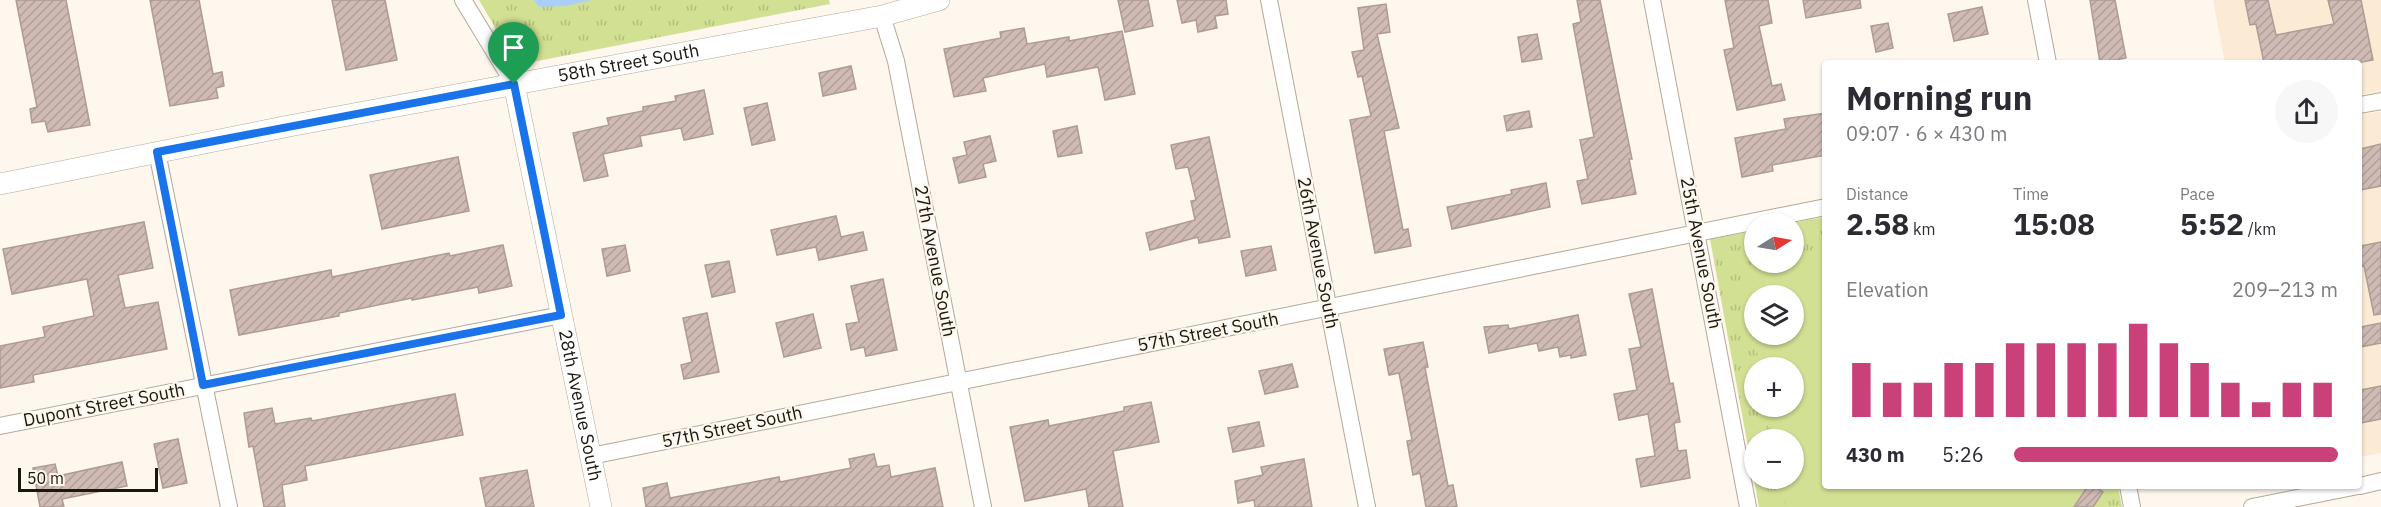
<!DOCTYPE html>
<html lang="en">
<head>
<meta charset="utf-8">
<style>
  :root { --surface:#fff; --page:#f7f7f7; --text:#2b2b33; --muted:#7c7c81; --accent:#ca4079 }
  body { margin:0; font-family:"IBM Plex Sans",sans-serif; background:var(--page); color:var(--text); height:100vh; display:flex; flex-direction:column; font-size:22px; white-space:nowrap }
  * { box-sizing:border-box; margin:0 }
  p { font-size:20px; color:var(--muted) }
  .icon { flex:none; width:33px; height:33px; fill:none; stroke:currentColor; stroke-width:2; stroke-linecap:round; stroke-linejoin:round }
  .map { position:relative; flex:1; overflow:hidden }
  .sheet { position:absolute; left:1822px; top:60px; width:540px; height:429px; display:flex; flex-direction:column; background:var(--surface); border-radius:6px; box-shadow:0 2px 4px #0004 }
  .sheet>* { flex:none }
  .needle { width:39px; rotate:79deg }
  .fabs { position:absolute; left:1744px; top:213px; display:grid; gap:12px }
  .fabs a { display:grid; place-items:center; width:60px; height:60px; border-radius:50%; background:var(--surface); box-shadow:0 2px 4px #0004; font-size:30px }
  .scale { position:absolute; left:18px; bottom:15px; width:140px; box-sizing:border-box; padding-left:6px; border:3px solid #1a1610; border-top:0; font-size:16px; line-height:21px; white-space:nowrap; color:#1a1610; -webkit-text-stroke:4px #fef7ed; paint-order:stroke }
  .pin { position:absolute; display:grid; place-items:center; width:51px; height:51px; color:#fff; margin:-62px -26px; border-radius:50% 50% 50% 0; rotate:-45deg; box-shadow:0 0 6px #0007 }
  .pin .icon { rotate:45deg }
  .round { display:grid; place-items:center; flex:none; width:63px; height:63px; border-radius:32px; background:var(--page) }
  .summary { display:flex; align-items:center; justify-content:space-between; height:102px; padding:0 24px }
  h1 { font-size:33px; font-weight:700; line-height:45px }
  .metrics { display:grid; grid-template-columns:repeat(3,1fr); gap:9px; height:102px; padding:6px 24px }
  .metrics div { display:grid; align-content:center }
  .metrics b { font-size:30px; font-weight:700 }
  .metrics small { font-size:16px; font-weight:400 }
  .metrics p { font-size:16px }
  .chart { height:168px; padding:12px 24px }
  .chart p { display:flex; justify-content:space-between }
  .chart svg { width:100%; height:108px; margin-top:6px; stroke:var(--accent); stroke-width:6 }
  ul { padding:0 24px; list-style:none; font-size:20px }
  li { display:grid; grid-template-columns:96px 72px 1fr; align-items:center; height:45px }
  li i { height:15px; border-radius:8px; background:var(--accent) }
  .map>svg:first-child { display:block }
  .built { fill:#fcebd4 }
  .park { fill:url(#park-tufts); fill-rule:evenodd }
  .garden { fill:#d2e093; fill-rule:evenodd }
  .water { fill:#a9cffa }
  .building { fill:url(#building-hatch); stroke:#af9b95; stroke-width:1.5 }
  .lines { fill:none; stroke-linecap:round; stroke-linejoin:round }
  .minor-casing { stroke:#b4a99a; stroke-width:18 }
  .tertiary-casing { stroke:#b4a99a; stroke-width:22 }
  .minor { stroke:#fff; stroke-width:16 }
  .tertiary { stroke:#fff; stroke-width:21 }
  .route-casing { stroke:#fff; stroke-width:12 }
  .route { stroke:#1a73e8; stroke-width:8 }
  .labels { text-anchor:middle; stroke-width:4.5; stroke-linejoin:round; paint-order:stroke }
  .street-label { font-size:18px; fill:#1a1610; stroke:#fef7ed }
</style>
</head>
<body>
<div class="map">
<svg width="2381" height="507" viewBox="0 0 2381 507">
  <defs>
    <pattern id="park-tufts" width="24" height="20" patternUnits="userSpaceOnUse" patternTransform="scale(1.5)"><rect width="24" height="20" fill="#d2e093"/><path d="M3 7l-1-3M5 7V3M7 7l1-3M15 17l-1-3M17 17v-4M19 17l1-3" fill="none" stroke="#b4bf7e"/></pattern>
    <pattern id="building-hatch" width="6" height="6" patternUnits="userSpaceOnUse" patternTransform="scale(1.5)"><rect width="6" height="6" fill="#cfbab4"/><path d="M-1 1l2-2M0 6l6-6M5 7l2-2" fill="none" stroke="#b19f9a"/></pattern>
  </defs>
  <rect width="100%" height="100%" fill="#fef7ed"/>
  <g class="built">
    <polygon points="2213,0 2381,0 2381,91 2360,95 2360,63 2225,63"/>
    <polygon points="2381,111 2381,453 2360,457 2360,115"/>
  </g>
  <g class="park">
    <polygon points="479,0 829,0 830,4 517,65"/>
    <path d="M1825,217L1826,486H2118L2122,507H1759L1710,239L1755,231V262H1794V224L1792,223ZM1755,296H1794V334H1755ZM1755,368H1794V406H1755ZM1755,440H1794V478H1755Z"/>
  </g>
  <path class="garden" d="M1825,251L1826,486H2093L2097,505L2085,507H1786L1781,479L1794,478V440L1773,439L1767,407L1794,406V368L1760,367L1740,267L1764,263L1794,262V257ZM1755,296H1794V334H1755Z"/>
  <polygon class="water" points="534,0 591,0 566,6 539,7"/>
  <g class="building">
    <polygon points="16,0 66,0 90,125 48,132 45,121 32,123 30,109 37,107"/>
    <polygon points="150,0 199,0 213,74 222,72 224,86 216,88 218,98 170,106"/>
    <polygon points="332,0 385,0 397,60 346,70"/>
    <polygon points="1118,0 1148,0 1153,26 1125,32"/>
    <polygon points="1177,0 1226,0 1228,14 1215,16 1217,28 1198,32 1196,20 1182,23"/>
    <polygon points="1577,0 1600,0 1632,159 1629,159 1636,194 1582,204 1577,181 1588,179 1580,140 1594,137 1573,24 1581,22"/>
    <polygon points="1725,0 1768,0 1772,23 1759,26 1772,86 1781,84 1785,100 1737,110 1724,50 1734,48"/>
    <polygon points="1803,0 1860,0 1861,8 1806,18"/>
    <polygon points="2090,0 2115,0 2126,58 2100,63"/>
    <polygon points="2245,0 2268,0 2276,35 2334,24 2328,0 2361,0 2373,60 2357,63 2264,63 2256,24 2250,25"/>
    <polygon points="1386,4 1390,32 1377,34 1399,128 1384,131 1403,230 1408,229 1411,246 1375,253 1350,120 1371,116 1362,76 1358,77 1352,52 1364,50 1358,8"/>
    <polygon points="1982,7 1988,34 1954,41 1948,14"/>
    <polygon points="1888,23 1893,48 1876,52 1871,26"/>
    <polygon points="1024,28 1027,44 1069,37 1069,41 1122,31 1135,94 1105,100 1098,67 1047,77 1045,64 983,78 986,91 954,97 944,49 1001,38 1000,32"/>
    <polygon points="1537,34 1542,59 1522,62 1518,37"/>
    <polygon points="851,66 856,89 823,96 819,73"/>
    <polygon points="704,90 713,134 684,140 681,128 640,136 642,146 603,154 608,176 584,181 573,133 609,125 607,118 643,111 643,107 676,101 675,96"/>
    <polygon points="767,103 775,140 752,145 744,108"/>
    <polygon points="1529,111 1532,127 1507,131 1504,116"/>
    <polygon points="1826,113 1826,155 1772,165 1773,171 1742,177 1735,138 1786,129 1784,119"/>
    <polygon points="1077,126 1082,153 1058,157 1053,131"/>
    <polygon points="990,136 996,161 983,164 986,177 959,183 953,158 967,155 964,142"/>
    <polygon points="1209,137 1230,237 1199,243 1198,237 1150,250 1146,233 1195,220 1191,201 1196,200 1188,167 1176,169 1171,145"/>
    <polygon points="2381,144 2381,186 2360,190 2360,149"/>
    <polygon points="458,157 469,211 382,229 370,175"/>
    <polygon points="1546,183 1550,207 1452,229 1447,207 1512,194 1511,190"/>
    <polygon points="836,216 841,237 863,232 867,250 819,260 816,247 777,255 771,230"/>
    <polygon points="144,222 153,268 118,275 125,308 158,302 167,349 33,375 34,382 0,388 0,346 45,337 43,327 94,316 87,279 12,294 3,249"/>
    <polygon points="2381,242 2381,314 2374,315 2364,266 2360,267 2360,246"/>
    <polygon points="503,245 512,286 479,293 478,287 412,300 412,298 339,313 339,316 239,335 230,290 331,270 332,277 449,253 450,256"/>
    <polygon points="625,245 630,271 607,276 602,249"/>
    <polygon points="1271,246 1276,270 1246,276 1241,251"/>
    <polygon points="729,261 735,292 712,297 705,265"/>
    <polygon points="883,279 897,350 866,356 864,347 851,350 846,324 859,322 851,286"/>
    <polygon points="1652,289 1670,384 1673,383 1680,422 1674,423 1678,451 1686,450 1690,478 1641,487 1636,459 1655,456 1648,414 1619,420 1614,394 1637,390 1629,349 1641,347 1629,294"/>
    <polygon points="707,313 719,372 684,379 681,365 692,362 683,318"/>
    <polygon points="813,314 821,348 784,357 776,323"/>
    <polygon points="1578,315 1586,355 1571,358 1571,355 1560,357 1558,347 1539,351 1537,343 1489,353 1484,327 1508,325 1509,329"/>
    <polygon points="2381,323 2381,343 2360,347 2360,327"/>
    <polygon points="1423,342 1428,367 1425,368 1438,435 1448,486 1453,485 1457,507 1426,507 1420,473 1413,475 1407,441 1412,440 1399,373 1389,375 1384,349"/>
    <polygon points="1292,364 1298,387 1265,394 1259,371"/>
    <polygon points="2381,386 2381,419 2360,423 2360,390"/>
    <polygon points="455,394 463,435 305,466 307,480 282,485 285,507 264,507 253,446 249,447 244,413 272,408 275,424 311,418 312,421"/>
    <polygon points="1151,402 1159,442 1113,451 1123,507 1089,507 1086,489 1025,501 1010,427 1048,420 1049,426 1124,411 1124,407"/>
    <polygon points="1259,422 1264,446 1233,452 1228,428"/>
    <polygon points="178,439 187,483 163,488 154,444"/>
    <polygon points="874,454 877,467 889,465 891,477 935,468 943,507 646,507 643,488 667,483 670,498 779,477 780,482 851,468 849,459"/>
    <polygon points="1304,459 1312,507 1255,507 1254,500 1238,503 1235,481 1263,475 1261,467"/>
    <polygon points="122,462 127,486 62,499 64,507 40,507 33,468 55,464 58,476"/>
    <polygon points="527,470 534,507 486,507 480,478"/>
    <polygon points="2088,486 2094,486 2103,492 2093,507 2074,507"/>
  </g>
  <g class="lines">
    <defs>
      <g id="minor">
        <polyline points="463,0 514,84"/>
        <polyline points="1269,0 1367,507"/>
        <polyline points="1652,0 1748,507"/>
        <polyline points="2036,0 2048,63"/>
        <polyline points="882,16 896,61 983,507"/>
        <polyline points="2360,105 2381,101"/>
        <polyline points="157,152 229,507"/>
        <polyline points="0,426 561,315"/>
        <polyline points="591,456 1826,207"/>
        <polyline points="2128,486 2132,507"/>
        <polyline points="2360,486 2381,481"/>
        <polyline points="2252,507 2358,486"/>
      </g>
      <g id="tertiary">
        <path id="s1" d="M514,84L601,507"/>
        <path id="s2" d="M0,184L289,126L882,16L939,0"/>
      </g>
    </defs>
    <use href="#minor" class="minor-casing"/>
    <use href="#tertiary" class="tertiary-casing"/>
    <use href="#minor" class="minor"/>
    <use href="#tertiary" class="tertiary"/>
  </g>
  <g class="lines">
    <defs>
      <polygon id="route" points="514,84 561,315 203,385 157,152"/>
    </defs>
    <use href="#route" class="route-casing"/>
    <use href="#route" class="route"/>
  </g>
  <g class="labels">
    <g class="street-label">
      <text dy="6" stroke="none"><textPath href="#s2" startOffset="640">58th Street South</textPath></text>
      <text transform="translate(1318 253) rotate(79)" y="6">26th Avenue South</text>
      <text transform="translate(1701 253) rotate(79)" y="6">25th Avenue South</text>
      <text transform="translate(935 261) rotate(79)" y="6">27th Avenue South</text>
      <text transform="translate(1208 332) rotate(-11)" y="6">57th Street South</text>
      <text transform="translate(104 405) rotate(-11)" y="6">Dupont Street South</text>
      <text dy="6" stroke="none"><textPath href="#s1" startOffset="328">28th Avenue South</textPath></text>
      <text transform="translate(732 427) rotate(-12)" y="6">57th Street South</text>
    </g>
  </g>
</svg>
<div class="fabs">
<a><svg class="needle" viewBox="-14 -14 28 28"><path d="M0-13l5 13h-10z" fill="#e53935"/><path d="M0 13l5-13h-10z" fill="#7c7c81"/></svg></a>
<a><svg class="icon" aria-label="layers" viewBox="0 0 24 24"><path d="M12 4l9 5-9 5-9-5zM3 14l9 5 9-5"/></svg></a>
<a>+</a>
<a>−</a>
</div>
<div class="scale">50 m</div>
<div class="pin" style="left:514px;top:84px;background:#1e9e55"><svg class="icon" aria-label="arrive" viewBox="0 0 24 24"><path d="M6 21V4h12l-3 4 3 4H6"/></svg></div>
<section class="sheet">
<div class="summary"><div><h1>Morning run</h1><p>09:07 · 6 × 430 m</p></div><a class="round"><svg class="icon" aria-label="share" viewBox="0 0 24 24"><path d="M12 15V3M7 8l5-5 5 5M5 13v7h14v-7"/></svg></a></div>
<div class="metrics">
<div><p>Distance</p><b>2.58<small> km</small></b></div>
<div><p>Time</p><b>15:08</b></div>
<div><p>Pace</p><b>5:52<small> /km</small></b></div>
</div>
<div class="chart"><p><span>Elevation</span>209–213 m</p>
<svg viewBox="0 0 160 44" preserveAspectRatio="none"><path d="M5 44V22M15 44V30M25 44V30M35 44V22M45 44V22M55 44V14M65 44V14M75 44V14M85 44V14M95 44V6M105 44V14M115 44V22M125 44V30M135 44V38M145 44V30M155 44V30"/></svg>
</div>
<ul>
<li><b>430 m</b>5:26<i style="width:100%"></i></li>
</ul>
</section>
</div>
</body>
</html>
